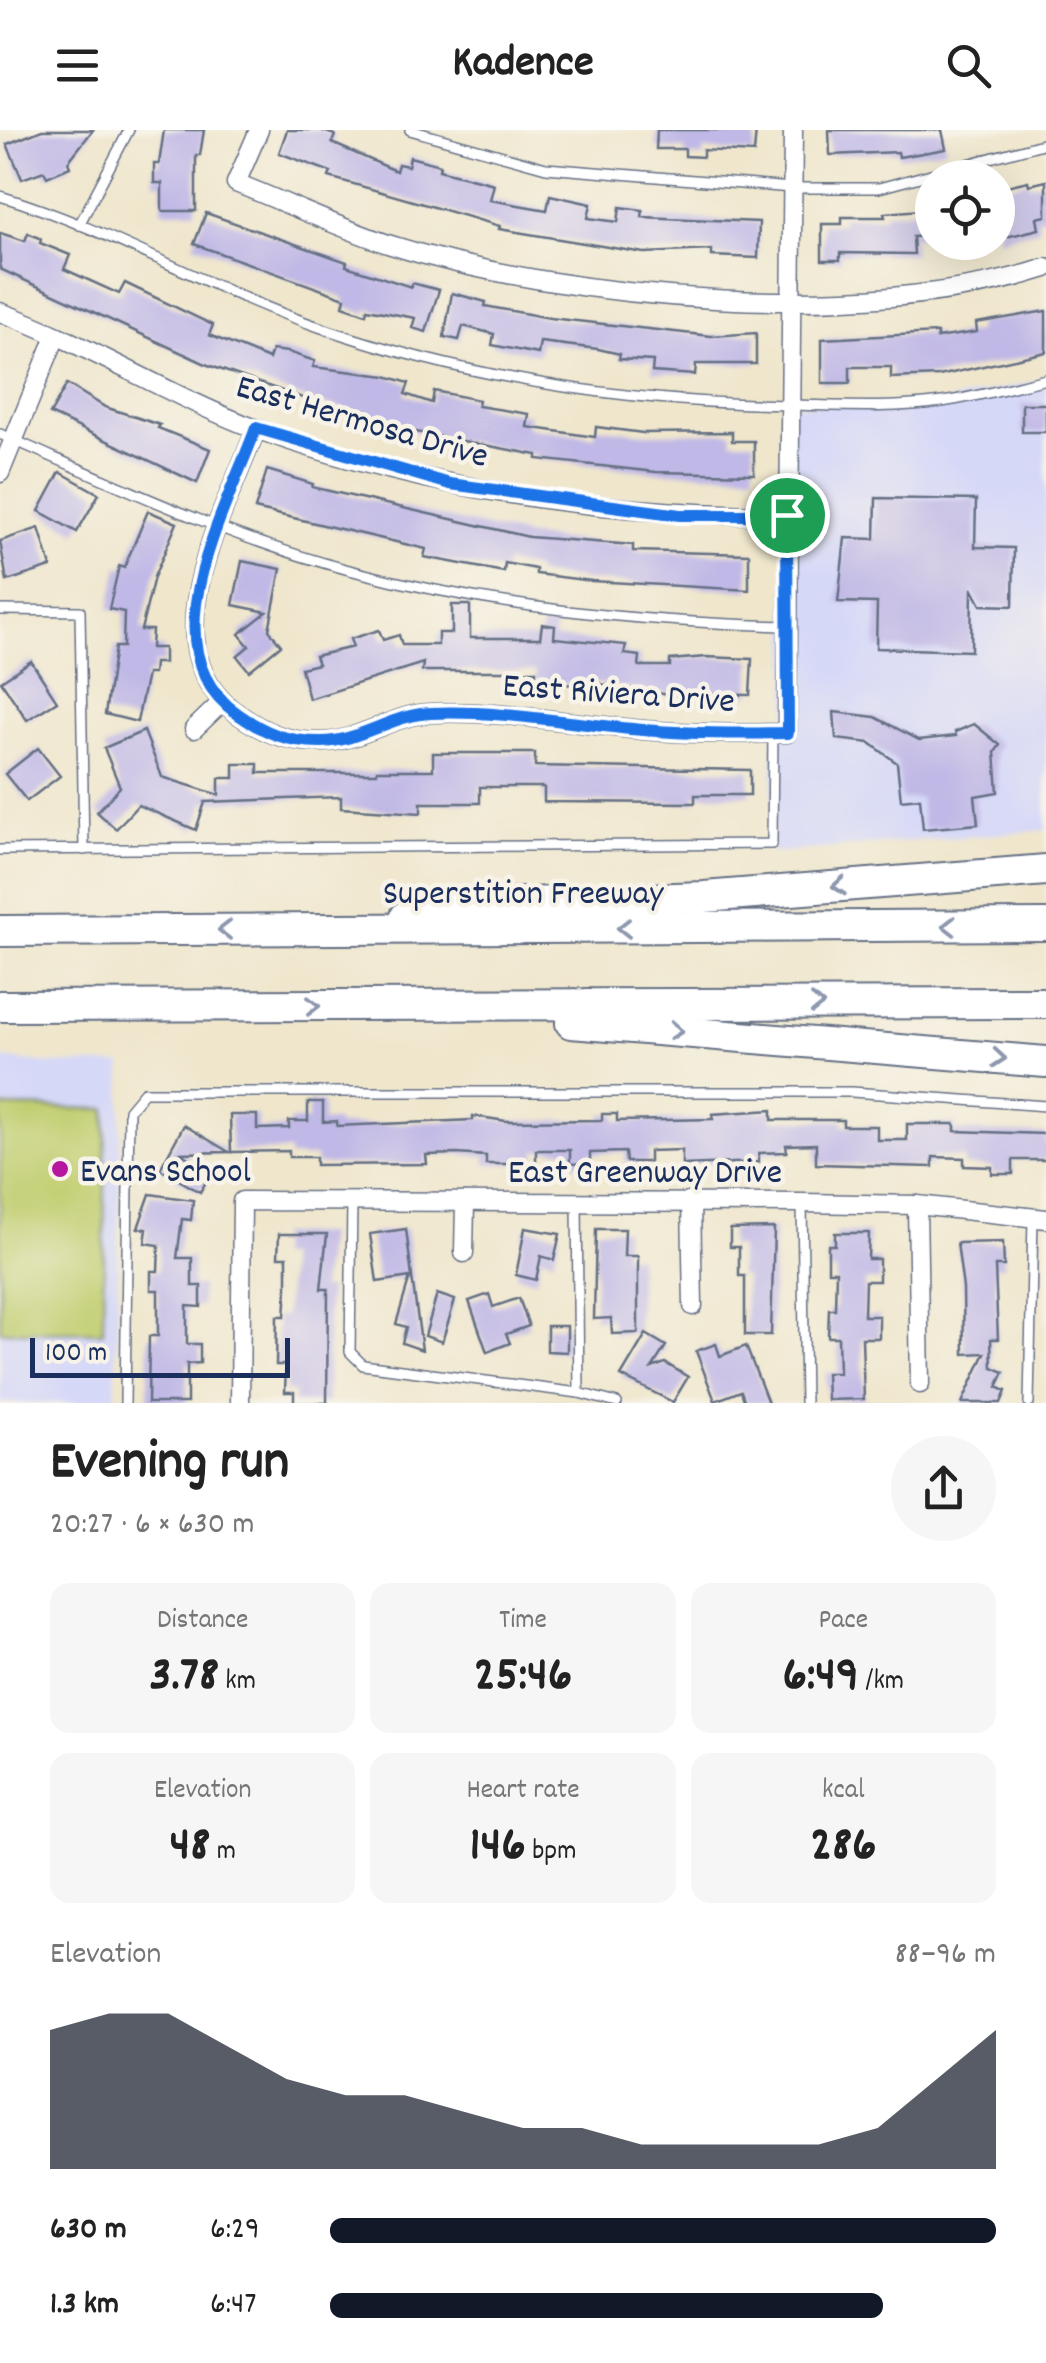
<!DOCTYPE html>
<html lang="en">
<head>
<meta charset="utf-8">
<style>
  :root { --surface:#fff; --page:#f6f6f6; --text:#222; --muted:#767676; --accent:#111827 }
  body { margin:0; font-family:Dekko,sans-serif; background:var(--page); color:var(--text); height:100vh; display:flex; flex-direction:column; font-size:38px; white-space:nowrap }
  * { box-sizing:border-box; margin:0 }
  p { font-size:32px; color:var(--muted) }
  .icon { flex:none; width:55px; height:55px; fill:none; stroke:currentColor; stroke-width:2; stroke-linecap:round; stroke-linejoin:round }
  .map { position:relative; height:1273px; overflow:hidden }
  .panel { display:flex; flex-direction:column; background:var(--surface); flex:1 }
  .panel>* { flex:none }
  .tools { position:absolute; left:915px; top:30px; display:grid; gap:20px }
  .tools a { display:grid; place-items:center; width:100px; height:100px; border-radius:50%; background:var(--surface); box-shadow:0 10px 40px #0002; font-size:50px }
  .scale { position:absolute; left:30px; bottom:25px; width:260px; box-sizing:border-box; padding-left:10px; border:5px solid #1b2f5e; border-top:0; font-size:28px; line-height:35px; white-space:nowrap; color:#1b2f5e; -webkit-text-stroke:8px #f7f3e8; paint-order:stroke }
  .pin { position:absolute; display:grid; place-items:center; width:85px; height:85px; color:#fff; margin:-42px; border:5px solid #fff; border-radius:50%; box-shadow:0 2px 10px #0007 }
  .round { display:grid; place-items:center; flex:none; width:105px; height:105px; border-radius:52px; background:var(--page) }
  .summary { display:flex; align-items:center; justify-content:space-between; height:170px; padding:0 50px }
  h1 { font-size:55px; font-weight:700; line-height:75px }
  .stats { display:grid; grid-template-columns:repeat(3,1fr); gap:15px; height:170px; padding:10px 50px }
  .stats div { display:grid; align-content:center; border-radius:20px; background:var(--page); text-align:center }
  .stats b { font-size:50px; font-weight:700 }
  .stats small { font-size:28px; font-weight:400 }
  .stats p { font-size:28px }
  .chart { height:280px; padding:20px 50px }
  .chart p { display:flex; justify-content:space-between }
  .chart svg { width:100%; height:180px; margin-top:10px; fill:var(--accent); opacity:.7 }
  ul { padding:0 50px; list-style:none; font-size:32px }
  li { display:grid; grid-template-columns:160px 120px 1fr; align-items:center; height:75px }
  li i { height:25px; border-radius:12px; background:var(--accent) }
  header { display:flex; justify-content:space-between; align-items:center; height:130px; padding:0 50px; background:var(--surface); font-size:45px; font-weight:700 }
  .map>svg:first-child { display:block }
  .built { fill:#d6d8f8 }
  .green { fill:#c1ce6f; stroke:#6e7e66; stroke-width:2.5 }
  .building { fill:#c0b8e6 }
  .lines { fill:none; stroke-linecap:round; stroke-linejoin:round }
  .lane-casing { stroke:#656f84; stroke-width:12 }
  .street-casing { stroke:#656f84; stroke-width:21 }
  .highway-casing { stroke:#656f84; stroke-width:34 }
  .lane { stroke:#fff; stroke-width:9 }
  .street { stroke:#fff; stroke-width:18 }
  .highway { stroke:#fff; stroke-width:30 }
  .oneway { stroke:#8d97ae }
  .route-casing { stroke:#fff; stroke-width:20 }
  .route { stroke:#1a73e8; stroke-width:12 }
  .poi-dot { fill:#b5179e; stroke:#f7f3e8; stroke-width:4 }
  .labels { text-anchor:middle; stroke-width:9; stroke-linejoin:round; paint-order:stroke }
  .street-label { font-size:35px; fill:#1b2f5e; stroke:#f7f3e8 }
  .poi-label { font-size:35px; fill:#1b2f5e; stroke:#f7f3e8; text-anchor:start }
</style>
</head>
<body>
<header><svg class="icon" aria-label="menu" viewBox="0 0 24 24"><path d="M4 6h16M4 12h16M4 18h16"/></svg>Kadence<svg class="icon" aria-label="search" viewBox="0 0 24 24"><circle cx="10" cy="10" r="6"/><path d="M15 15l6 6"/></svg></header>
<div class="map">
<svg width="1046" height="1273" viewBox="0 0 1046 1273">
  <rect width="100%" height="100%" fill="#f7f3e8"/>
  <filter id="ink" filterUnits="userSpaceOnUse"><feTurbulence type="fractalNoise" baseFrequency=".01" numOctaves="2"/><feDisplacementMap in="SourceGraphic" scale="20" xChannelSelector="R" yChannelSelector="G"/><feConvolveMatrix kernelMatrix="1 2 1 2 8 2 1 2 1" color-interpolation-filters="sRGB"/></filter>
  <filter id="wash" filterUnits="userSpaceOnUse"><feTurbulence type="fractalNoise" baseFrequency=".0048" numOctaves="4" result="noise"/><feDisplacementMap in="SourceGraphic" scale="40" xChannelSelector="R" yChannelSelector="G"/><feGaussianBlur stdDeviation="2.25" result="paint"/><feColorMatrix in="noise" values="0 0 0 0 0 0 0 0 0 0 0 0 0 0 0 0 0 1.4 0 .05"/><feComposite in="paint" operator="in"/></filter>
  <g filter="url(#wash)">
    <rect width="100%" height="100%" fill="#efe6cc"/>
    <g class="built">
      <polygon points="1046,249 1046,700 772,723 773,603 787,603 788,275 944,272"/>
      <polygon points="0,928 49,934 122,934 115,1273 0,1273"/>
    </g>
    <polygon class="green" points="0,977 106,979 103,1202 0,1201"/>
    <g id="blocks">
      <g class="building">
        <polygon points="42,0 93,0 68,32 70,37 47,47 44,41 22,49 7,14"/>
        <polygon points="164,0 204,0 200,25 196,25 196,81 162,81 162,53 154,53 154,34 159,34"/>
        <polygon points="287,0 320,0 335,5 332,13 396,41 398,34 408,36 410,27 440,35 439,40 494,54 490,70 547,80 550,65 591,74 588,88 618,92 620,77 643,80 642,87 759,92 758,128 712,126 712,120 644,123 499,99 500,96 329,47 331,42 279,23"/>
        <polygon points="657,0 756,0 754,23 703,20 703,27 685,26 685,19 656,19"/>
        <polygon points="829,0 942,0 946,19 899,27 898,22 830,25"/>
        <polygon points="1028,51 1029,55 1046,51 1046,86 1037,88 1039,99 998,109 998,58"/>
        <polygon points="932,79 932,106 913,107 914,124 840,123 840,130 822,130 822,94 842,94 842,87 885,87 884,83"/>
        <polygon points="206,83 347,132 346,136 411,157 412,153 439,160 426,202 412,198 415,188 367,179 366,184 343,176 345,168 194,114"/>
        <polygon points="0,103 25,111 28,103 41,109 40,113 70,125 64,139 119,164 125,153 213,195 209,205 269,229 272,220 288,222 315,231 313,237 386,246 409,253 405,264 432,273 434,261 479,270 478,276 529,284 527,297 595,307 596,297 643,303 732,302 732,311 754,311 754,344 656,342 537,329 537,325 416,302 370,284 317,273 208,235 0,139"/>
        <polygon points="452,163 486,172 485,176 550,188 711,206 756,203 756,234 696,234 695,245 652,242 653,231 619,229 620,224 598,219 540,212 538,224 492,215 494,204 463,196 459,210 444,207"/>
        <polygon points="1046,181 1046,222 939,246 891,248 891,237 850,237 850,253 822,253 822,209 937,203 937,208 977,202 976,193"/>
        <polygon points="67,254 105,277 160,295 158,298 210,319 197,353 50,284"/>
        <rect x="1022" y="274" width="24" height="28"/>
        <polygon points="267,340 313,354 312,357 529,407 633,415 633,421 749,424 749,460 592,451 536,444 536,439 505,433 504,442 424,427 426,419 255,379"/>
        <polygon points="60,342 99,364 77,402 39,381"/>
        <polygon points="876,368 976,370 975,417 1014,418 1013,476 981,475 972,458 971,521 876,518 877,473 838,472 845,408 875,409"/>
        <polygon points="148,381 177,393 154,447 141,500 152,500 151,518 164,518 164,533 154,533 153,544 147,544 137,592 105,584 115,517 123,517 124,482 109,479 119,436 124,438"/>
        <polygon points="39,398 51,437 7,451 0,411"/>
        <polygon points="242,431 281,439 269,500 281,515 249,541 237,526 249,516 239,504 267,482 233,475"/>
        <polygon points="452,475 470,475 470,508 540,508 542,494 555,496 554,508 626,515 624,524 640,526 639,536 670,536 670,530 706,527 752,529 750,565 663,564 581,551 581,556 535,550 536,541 422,541 423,533 309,569 301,538 318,534 315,526 353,517 350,509 379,500 383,510 399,505 402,515 438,515 438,503 452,503"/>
        <polygon points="31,531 57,571 27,590 1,551"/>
        <polygon points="834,582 875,587 919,610 956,606 955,602 974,594 1000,615 995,622 998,662 975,666 978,694 923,699 920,668 901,670 897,633 870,613 836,609"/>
        <polygon points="144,601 162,647 219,665 219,648 234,648 234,634 258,634 258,643 377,643 377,640 433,640 433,623 535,623 535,636 750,640 750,665 695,665 695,673 544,672 544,657 480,657 480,673 421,673 421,683 341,678 341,667 205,672 196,700 138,675 116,699 97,682 120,657 104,618"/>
        <polygon points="38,618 60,646 27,671 5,644"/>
        <polygon points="308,972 323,972 323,992 337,991 337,996 473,990 473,986 506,991 602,990 602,984 617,984 617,991 713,989 712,984 772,980 772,990 843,990 843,996 877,996 877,1010 907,1010 907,994 955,994 955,1001 1046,1004 1046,1030 1013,1030 1013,1044 992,1044 992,1037 964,1036 964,1028 933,1027 933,1037 816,1034 816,1014 786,1015 787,1022 759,1023 759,1032 682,1035 682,1020 649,1021 649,1032 626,1032 625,1022 590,1023 590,1033 570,1034 570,1020 536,1020 536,1034 486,1034 486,1026 457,1024 426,1025 427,1034 316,1035 316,1027 289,1027 289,1021 231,1022 230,985 257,985 257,999 289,998 289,991 308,991"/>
        <polygon points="184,995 229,1022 180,1023 212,1042 200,1062 160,1039"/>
        <polygon points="150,1064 193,1070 191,1090 182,1089 177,1128 192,1128 192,1156 201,1156 201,1177 187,1176 187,1214 200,1214 200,1233 187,1234 187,1273 148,1273 149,1206 158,1206 158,1160 151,1160 151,1141 158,1141 159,1115 145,1113 147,1099 138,1098"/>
        <polygon points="525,1098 560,1104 554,1130 541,1126 536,1150 516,1145"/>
        <polygon points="774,1098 771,1205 745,1205 745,1146 739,1146 739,1117 730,1117 730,1099"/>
        <polygon points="406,1099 412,1147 422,1220 402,1213 406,1197 396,1194 410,1147 377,1152 370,1104"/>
        <polygon points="596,1099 625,1099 624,1126 638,1126 638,1203 612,1204 611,1188 594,1189"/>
        <polygon points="835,1103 869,1103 868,1129 879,1129 879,1151 865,1151 864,1186 879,1186 879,1208 862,1208 864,1269 827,1270 826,1243 839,1243 838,1207 828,1207 829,1179 835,1179 836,1141 828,1141 828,1115 835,1115"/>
        <polygon points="279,1104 327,1104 321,1159 328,1159 327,1273 294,1273 294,1262 285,1262 286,1235 276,1235 277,1186 285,1186 287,1158 287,1127 278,1127"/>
        <polygon points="1003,1112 1004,1136 995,1136 998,1209 991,1209 992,1237 1004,1242 997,1257 1006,1261 1001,1273 962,1273 985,1223 964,1224 963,1158 957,1113"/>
        <polygon points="437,1164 455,1170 442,1212 425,1206"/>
        <polygon points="489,1164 493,1177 519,1168 529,1196 506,1204 510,1213 487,1222 469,1171"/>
        <polygon points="547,1196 567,1196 567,1222 547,1221"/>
        <polygon points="646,1204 666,1216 652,1238 665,1233 688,1247 673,1272 621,1246"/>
        <polygon points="716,1214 720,1226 746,1216 768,1273 745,1273 741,1261 715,1271 696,1221"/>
      </g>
    </g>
  </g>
  <g filter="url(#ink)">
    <use href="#blocks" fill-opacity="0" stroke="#656f84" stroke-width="2.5"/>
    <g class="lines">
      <defs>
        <g id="lane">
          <polyline points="410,0 546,38 792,58 879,58 1046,13"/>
          <path d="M0,66C111,99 212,161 322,198C473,250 632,273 791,275C842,276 892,279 942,272C977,267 1012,257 1046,249"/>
          <polyline points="79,95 129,0"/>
          <path d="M0,304C115,354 230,409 353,441C495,478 640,492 787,496"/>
          <polyline points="0,480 80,481 84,720"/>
          <polyline points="0,720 772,714 773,603"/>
          <polyline points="577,1072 579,1263"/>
          <polyline points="352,1073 350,1222 363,1235 579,1263 617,1273"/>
          <polyline points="802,1073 805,1273"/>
          <polyline points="125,1273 129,980 144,962 852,962 1046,976"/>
          <polyline points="1029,1273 1033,1088"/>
        </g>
        <g id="street">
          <path d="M259,0L236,53C287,73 339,98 391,115C568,171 869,196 1046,138"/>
          <path d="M0,182C88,214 169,266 256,299C426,361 607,385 787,385"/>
          <path d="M256,299C227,379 144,519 238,584C265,603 287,612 322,612C358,612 394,584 431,583C502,580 573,594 643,600C690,604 740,604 787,603L793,0"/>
          <polyline points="0,343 56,206"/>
          <polyline points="194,599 221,573"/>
          <polyline points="691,1071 693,1176"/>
          <polyline points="917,1075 920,1254"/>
          <polyline points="464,1123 465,1072"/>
          <polyline points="240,1273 242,1071 802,1073 917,1075 1046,1089"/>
        </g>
        <g id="highway">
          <polyline points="406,786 464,775 704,767 1046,740"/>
          <polyline points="0,801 1046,795"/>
          <polyline points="0,876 1046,873"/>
          <polyline points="571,893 1046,932"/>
        </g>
      </defs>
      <use href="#lane" class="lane-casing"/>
      <use href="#street" class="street-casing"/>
      <use href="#highway" class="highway-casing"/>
      <use href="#lane" class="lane"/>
      <use href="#street" class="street"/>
      <use href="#highway" class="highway"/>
    </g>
    <defs><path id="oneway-chevron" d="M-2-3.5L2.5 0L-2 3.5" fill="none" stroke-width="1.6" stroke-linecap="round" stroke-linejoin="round" transform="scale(2.5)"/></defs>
    <g class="oneway">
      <use href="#oneway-chevron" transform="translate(839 756) rotate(175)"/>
      <use href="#oneway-chevron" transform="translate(949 796) rotate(180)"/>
      <use href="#oneway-chevron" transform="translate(624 798) rotate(180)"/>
      <use href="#oneway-chevron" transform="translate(225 800) rotate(180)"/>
      <use href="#oneway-chevron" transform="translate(817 874)"/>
      <use href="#oneway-chevron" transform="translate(313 876)"/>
      <use href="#oneway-chevron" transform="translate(676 901) rotate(5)"/>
      <use href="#oneway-chevron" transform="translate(999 928) rotate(5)"/>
    </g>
  </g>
  <g class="lines" filter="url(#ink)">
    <defs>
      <path id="route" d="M256,298L450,354L680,385H787L788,603C740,604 690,604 643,600C573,594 502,580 431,583C394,584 358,612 321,612C287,612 265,603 238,584C144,520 227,379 256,298Z"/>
    </defs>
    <use href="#route" class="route-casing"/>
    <use href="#route" class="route"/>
  </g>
  <circle class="poi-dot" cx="60" cy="1039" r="10"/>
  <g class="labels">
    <g class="street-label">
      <text transform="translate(363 289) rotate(16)" y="12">East Hermosa Drive</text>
      <text transform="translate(619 561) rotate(4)" y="12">East Riviera Drive</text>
      <text x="523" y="773">Superstition Freeway</text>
      <text x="645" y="1052">East Greenway Drive</text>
    </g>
    <g class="poi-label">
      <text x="80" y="1051">Evans School</text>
    </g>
  </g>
</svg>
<div class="tools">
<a><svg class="icon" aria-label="locate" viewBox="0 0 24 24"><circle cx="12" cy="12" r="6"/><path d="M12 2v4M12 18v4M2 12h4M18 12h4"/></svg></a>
</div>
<div class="scale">100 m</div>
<div class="pin" style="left:787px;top:385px;background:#1e9e55"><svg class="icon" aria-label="arrive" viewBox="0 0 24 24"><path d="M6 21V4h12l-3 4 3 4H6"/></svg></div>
</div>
<section class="panel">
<div class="summary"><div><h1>Evening run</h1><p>20:27 · 6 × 630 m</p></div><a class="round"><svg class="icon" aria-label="share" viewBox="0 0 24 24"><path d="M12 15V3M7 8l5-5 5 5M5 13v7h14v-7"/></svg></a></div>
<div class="stats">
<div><p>Distance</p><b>3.78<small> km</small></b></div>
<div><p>Time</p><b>25:46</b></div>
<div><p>Pace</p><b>6:49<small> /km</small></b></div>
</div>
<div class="stats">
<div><p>Elevation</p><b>48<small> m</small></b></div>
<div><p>Heart rate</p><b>146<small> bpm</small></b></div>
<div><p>kcal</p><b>286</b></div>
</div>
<div class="chart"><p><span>Elevation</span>88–96 m</p>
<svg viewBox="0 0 160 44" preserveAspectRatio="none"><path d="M0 44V10L10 6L20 6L30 14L40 22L50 26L60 26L70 30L80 34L90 34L100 38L110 38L120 38L130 38L140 34L150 22L160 10V44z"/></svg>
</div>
<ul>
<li><b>630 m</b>6:29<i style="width:100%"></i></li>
<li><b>1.3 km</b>6:47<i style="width:83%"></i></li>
</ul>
</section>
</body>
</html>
